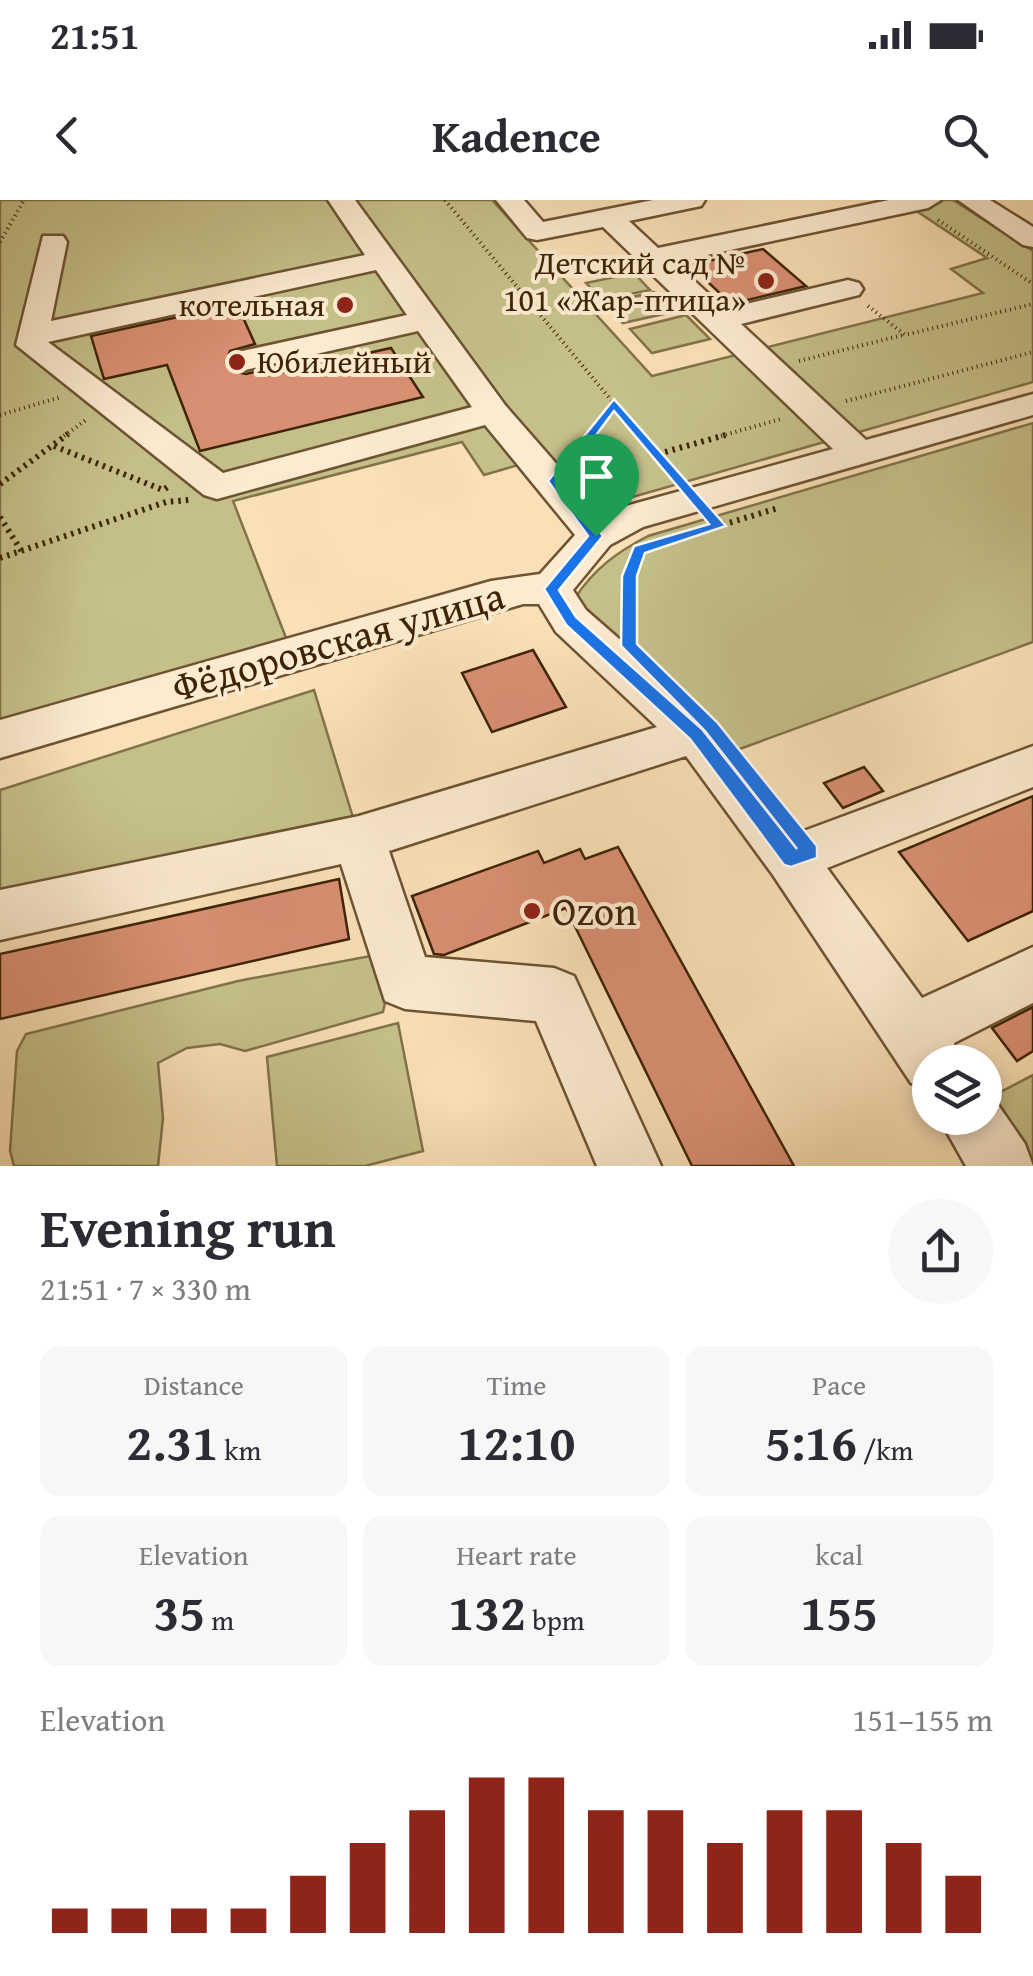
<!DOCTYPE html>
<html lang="en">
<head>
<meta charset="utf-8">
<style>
  :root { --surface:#fff; --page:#f7f7f7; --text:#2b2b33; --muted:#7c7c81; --accent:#8f2418 }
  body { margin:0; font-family:"Gentium Book Plus",serif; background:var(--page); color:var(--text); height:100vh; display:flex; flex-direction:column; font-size:38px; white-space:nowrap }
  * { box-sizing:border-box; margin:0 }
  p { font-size:32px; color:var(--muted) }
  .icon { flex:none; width:55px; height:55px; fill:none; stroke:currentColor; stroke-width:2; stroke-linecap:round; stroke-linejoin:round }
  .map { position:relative; height:966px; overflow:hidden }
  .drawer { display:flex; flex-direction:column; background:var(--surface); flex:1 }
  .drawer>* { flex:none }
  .tools { position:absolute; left:912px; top:845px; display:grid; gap:20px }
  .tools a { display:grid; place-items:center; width:90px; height:90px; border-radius:50%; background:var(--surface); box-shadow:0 5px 15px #0003; font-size:50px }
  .pin { position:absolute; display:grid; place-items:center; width:85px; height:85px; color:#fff; margin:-102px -42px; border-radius:50% 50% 50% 0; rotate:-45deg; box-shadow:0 0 10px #0007 }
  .pin .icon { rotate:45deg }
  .round { display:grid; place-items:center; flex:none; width:105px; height:105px; border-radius:52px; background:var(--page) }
  .head { display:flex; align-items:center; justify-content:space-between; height:170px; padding:0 40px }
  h1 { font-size:55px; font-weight:800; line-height:75px }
  .stats { display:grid; grid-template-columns:repeat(3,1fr); gap:15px; height:170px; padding:10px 40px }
  .stats div { display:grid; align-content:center; border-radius:20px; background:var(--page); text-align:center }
  .stats b { font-size:50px; font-weight:800 }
  .stats small { font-size:28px; font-weight:400 }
  .stats p { font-size:28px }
  .chart { height:280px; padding:20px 40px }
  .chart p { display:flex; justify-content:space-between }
  .chart svg { width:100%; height:180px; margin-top:10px; stroke:var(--accent); stroke-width:6 }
  .status { display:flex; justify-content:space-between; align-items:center; height:70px; padding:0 50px; background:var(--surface); direction:ltr }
  .status svg { height:28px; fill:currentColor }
  header { display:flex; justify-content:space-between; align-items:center; height:130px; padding:0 40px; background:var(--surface); font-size:45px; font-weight:800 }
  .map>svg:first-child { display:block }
  .green { fill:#c5c08a; stroke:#827248; stroke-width:2.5 }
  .building { fill:#d98f73; stroke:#3e2405; stroke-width:2.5 }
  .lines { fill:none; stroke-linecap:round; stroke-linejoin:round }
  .minor-casing { stroke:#6d5332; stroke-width:5 }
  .path-far1 { stroke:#3e2405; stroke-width:4; stroke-dasharray:1 4; stroke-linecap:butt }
  .path { stroke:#3e2405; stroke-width:6; stroke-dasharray:2.5 5; stroke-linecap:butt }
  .minor { fill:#fcebd0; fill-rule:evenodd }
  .route { fill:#1a73e8; stroke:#fff; stroke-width:2.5; fill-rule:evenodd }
  .poi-dot { fill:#8f2418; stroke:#fcebd0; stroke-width:4 }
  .labels { text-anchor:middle; stroke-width:8; stroke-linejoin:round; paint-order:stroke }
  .far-poi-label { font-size:32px; fill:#3e2405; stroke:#fcebd0; text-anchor:end }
  .street-label { font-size:40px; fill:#3e2405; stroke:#fcebd0 }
  .poi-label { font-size:40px; fill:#3e2405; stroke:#fcebd0; text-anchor:start }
</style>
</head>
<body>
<div class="status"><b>21:51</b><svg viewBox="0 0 49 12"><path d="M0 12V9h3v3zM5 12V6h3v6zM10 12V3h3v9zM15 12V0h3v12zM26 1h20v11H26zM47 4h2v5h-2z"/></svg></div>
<header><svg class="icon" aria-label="back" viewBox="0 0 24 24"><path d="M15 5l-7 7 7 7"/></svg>Kadence<svg class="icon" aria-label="search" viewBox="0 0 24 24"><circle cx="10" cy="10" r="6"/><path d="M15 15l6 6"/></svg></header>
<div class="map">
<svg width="1033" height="966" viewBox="0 0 1033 966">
  <rect width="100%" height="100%" fill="#fae0b7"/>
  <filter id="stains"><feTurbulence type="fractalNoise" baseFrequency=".002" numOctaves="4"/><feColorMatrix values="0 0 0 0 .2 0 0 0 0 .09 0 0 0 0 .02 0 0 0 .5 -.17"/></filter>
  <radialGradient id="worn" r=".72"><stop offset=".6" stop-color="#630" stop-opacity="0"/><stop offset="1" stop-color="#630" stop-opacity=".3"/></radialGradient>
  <g class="green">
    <polygon points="0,0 492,0 652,176 983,93 951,69 987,58 900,0 953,0 1033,51 1033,182 591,309 542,258 484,275 462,242 233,301 288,443 0,525"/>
    <polygon points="634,73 650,90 602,100 586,83"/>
    <polygon points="654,92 673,112 623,123 605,103"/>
    <polygon points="686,115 710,139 652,153 630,129"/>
    <path d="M1033,223V442L723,555L593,430L575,398C594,369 617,352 648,336Z"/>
    <polygon points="314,490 355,624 0,701 0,590"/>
    <polygon points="370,756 390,779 383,812 245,851 220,844 187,848 158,863 163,918 158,966 14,966 10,951 17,851 26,834 238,781"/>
    <polygon points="398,823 423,951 365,966 277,966 267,857"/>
    <polygon points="1033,875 1033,966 985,900"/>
  </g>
  <g class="building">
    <polygon points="763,49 806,86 731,104 690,65"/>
    <polygon points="237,104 255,144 230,151 226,162 232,171 246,174 267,169 270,175 391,148 423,197 200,251 167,165 104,179 91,136"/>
    <polygon points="533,450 566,507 492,532 462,473"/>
    <polygon points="864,567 883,591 843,608 824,583"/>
    <polygon points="1033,596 1033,711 968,741 899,652"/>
    <polygon points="618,647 794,966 692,966 566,708 444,755 434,754 412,696 538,651 544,663 580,649 585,659"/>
    <polygon points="339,679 349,739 0,819 0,754"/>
    <polygon points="1033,807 1033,851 1017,861 992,828"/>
  </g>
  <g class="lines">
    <defs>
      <g id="minor">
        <path d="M328,0H355L505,205L602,316L615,309L833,249L603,27L537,40L527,38L496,0H524L543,22L653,0H705L701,6L629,21L658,48L889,0H941L928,8L674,62L725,109L848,80L859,83L863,89L859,95L741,124L866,240L1033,194V215L643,327L610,345L573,390L586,410L713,521L801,632L1033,546V587L827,668L922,798L1033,747V803L954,843L961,862H930V891L911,883L773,675L686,556L389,651L425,757L554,768L574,776L661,966H597L536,821L405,809L385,801L341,664L0,740V690L359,616L657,527L556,432L539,404H523L0,558V520L491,381L540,374L575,335L485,225L217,299L204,295L16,145L43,36H63L67,42L51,121L365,55ZM376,70L407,115L233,153L229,160L233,167L245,170L418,131L472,207L223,273L48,142Z"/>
        <polygon points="958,0 990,0 1033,27 1033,47 1023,45"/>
        <polygon points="985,893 992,896 1025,944 1033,966 966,966 939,918 985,918"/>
      </g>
    </defs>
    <use href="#minor" class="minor-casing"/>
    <g class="path-far1">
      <polyline points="445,0 641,236"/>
      <polyline points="938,20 1033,84"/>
      <polyline points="0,42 24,0"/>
      <polyline points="868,106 905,135 1033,104"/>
      <polyline points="799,161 903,135"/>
      <polyline points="846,201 1033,152"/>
      <polyline points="0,215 61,197"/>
      <polyline points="64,236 86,220"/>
      <polyline points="588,236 614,203"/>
      <polyline points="721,236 781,219"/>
    </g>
    <g class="path">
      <polyline points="639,234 674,276"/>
      <polyline points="54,246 163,290 169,286"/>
      <polyline points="658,254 729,234"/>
      <polyline points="570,260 590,234"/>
      <polyline points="0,284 68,234"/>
      <polyline points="0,317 22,352"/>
      <polyline points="0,358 166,302 189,300"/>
      <polyline points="629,426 630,376 639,350 778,308"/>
    </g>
    <use href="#minor" class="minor"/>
  </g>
  <path class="route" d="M614,199L726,326L645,353L637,376V444L717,522L817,646V658L791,667L784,665L690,539L566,425L544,389L588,336L548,281ZM614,211L709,324L634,346L622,376L621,446L705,531L797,649L702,529L576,417L559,390L603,336L562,281Z"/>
  <g class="poi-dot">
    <circle cx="766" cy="81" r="10"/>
    <circle cx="345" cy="105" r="10"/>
    <circle cx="237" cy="162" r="10"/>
    <circle cx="532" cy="711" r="10"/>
  </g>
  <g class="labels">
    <g class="far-poi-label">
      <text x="746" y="74">Детский сад №<tspan x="746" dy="37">101 «Жар-птица»</tspan></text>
      <text x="325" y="116">котельная</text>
      <text x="257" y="173" text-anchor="start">Юбилейный</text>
    </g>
    <g class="street-label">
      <text transform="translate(338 441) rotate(-16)" y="14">Фёдоровская улица</text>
    </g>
    <g class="poi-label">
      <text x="552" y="725">Ozon</text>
    </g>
  </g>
  <rect width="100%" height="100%" filter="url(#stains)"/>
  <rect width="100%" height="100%" fill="url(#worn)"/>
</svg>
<div class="tools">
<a><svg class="icon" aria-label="layers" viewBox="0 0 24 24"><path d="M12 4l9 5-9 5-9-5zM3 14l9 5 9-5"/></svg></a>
</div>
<div class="pin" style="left:596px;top:336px;background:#1e9e55"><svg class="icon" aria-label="arrive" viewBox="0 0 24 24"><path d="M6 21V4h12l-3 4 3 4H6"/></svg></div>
</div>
<section class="drawer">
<div class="head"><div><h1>Evening run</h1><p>21:51 · 7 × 330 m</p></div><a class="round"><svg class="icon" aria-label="share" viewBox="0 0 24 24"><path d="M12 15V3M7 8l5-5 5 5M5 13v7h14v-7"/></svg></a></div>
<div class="stats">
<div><p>Distance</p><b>2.31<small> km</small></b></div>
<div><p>Time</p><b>12:10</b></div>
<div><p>Pace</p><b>5:16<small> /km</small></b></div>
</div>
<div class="stats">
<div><p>Elevation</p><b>35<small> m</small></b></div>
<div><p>Heart rate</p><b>132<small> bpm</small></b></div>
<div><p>kcal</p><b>155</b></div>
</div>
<div class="chart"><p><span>Elevation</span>151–155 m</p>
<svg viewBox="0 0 160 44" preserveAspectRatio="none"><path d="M5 44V38M15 44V38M25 44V38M35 44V38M45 44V30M55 44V22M65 44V14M75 44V6M85 44V6M95 44V14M105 44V14M115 44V22M125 44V14M135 44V14M145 44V22M155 44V30"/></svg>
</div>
</section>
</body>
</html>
